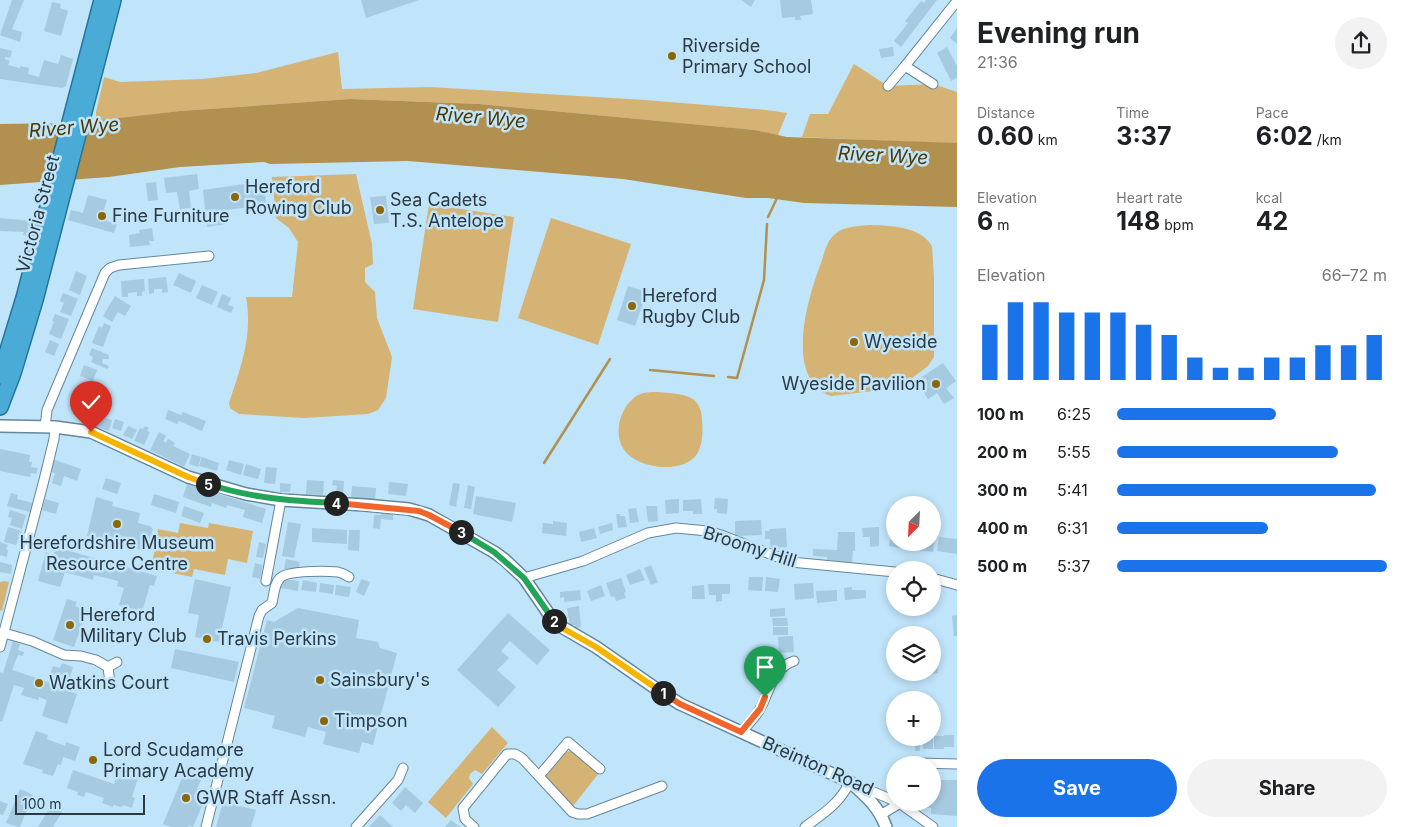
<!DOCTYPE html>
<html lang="en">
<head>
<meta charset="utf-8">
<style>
  :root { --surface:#fff; --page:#f2f2f2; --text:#202124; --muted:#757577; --accent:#1a73e8 }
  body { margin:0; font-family:Inter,sans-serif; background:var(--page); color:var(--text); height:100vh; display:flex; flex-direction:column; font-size:19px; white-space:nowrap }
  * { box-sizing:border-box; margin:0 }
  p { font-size:16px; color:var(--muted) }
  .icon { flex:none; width:28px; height:28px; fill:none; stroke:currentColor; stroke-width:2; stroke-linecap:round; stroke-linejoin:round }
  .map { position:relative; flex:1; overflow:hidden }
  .details { display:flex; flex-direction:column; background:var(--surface); width:450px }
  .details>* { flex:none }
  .needle { width:32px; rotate:204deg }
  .buttons { position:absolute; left:886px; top:496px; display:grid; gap:10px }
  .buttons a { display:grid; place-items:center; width:55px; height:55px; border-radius:50%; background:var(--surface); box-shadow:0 2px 8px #0003; font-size:25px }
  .scale { position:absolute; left:15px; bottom:12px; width:130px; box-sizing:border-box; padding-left:5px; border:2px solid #2a3942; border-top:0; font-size:14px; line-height:18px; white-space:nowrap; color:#2a3942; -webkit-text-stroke:4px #c0e4fa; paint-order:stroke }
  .pin { position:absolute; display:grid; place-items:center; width:42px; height:42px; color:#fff; margin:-51px -21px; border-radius:50% 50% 50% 0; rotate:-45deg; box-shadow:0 0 5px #0007 }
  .pin .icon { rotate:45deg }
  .km { position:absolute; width:25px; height:25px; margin:-12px; border-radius:50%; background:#222; color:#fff; font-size:14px; line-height:25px; text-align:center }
  .round { display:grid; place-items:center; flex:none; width:52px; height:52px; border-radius:26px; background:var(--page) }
  .summary { display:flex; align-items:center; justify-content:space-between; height:85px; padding:0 20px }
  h1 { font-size:28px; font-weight:700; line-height:38px }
  .stats { display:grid; grid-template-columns:repeat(3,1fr); gap:8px; height:85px; padding:5px 20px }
  .stats div { display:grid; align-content:center }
  .stats b { font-size:25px; font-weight:700 }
  .stats small { font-size:14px; font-weight:400 }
  .stats p { font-size:14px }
  .chart { height:140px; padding:10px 20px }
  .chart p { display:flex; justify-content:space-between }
  .chart svg { width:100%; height:90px; margin-top:5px; stroke:var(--accent); stroke-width:6 }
  .primary-button { display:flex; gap:10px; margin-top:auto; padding:10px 20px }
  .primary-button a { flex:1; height:58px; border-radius:30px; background:var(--accent); color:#fff; font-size:20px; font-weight:700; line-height:58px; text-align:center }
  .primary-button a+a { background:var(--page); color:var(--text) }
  ul { padding:0 20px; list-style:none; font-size:16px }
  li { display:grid; grid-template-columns:80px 60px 1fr; align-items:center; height:38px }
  li i { height:12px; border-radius:6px; background:var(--accent) }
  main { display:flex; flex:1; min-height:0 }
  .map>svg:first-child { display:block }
  .green { fill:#d4b375 }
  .water { fill:#b19050 }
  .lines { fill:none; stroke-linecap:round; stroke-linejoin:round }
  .stream { stroke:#b19050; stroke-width:2.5 }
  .building { fill:#a6cae0 }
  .minor-casing { stroke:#65879b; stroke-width:11 }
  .tertiary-casing { stroke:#65879b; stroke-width:14 }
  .trunk-casing { stroke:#22759c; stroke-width:18 }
  .minor { stroke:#fff; stroke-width:9 }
  .tertiary { stroke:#fff; stroke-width:11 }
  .trunk { stroke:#4aabd6; stroke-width:15 }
  .split-1-casing { stroke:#fff; stroke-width:10 }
  .split-2-casing { stroke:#fff; stroke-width:10 }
  .split-3-casing { stroke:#fff; stroke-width:10 }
  .split-4-casing { stroke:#fff; stroke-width:10 }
  .split-5-casing { stroke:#fff; stroke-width:10 }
  .split-6-casing { stroke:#fff; stroke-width:10 }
  .split-1 { stroke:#f0652b; stroke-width:6 }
  .split-2 { stroke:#f5b400; stroke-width:6 }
  .split-3 { stroke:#22a559; stroke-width:6 }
  .split-4 { stroke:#f0652b; stroke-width:6 }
  .split-5 { stroke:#22a559; stroke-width:6 }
  .split-6 { stroke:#f5b400; stroke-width:6 }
  .poi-dot { fill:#8c6607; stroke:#c0e4fa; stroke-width:2 }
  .labels { text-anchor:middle; stroke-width:5; stroke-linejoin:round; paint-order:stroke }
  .poi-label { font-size:18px; fill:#2a3942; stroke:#c0e4fa; text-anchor:start }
  .street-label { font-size:18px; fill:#2a3942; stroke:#c0e4fa }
  .water-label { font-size:19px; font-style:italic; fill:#4e3700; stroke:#c0e4fa }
</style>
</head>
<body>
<main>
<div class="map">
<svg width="957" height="827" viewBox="0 0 957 827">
  <rect width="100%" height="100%" fill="#c0e4fa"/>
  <g class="green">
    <polygon points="338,52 342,89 430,87 645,100 766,110 787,113 778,135 754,130 479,104 350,99 180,111 96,121 96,112 104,77 120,82 203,79 256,73"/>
    <polygon points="854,64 888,86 933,84 957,92 957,144 802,137 810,114 828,114"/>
    <path d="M356,174L372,244L373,264L365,268V282L375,292L377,318L392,357L386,398L378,410L368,414L304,418L239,414L230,408L229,403C241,366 253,336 246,297H292L298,242L289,228L276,218L272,177Z"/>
    <polygon points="429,204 514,217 498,322 413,309"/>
    <polygon points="551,218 631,244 598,345 518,318"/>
    <path d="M871,225C891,226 920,226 932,246L934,278V357L928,366L899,388L831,396C783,379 808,297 821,263C824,254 827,241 834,235C843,226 859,226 871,225Z"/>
    <path d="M657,392C667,393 681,393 691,398C699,402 702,412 702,420C703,431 703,444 697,454C683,475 635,469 623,448C613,431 621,405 638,395C644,392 651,392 657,392Z"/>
    <polygon points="180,523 208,528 209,523 253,531 247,563 228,559 225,575 194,569 192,577 173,573 174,563 153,559 158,529 178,533"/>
    <polygon points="4,581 9,582 2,611 0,610 0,582"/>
    <polygon points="492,727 508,743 482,774 475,770 470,774 469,778 473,784 446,818 428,802"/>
    <polygon points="571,751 599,773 573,806 547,780 546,776 566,752"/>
  </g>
  <polygon class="water" points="350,99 479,104 755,130 787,137 957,143 957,207 804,203 768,198 746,198 623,179 408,161 270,164 264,162 180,167 109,177 0,185 0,124 75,123 180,111"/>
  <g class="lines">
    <g class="stream">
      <polyline points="768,217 778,196"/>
      <polyline points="650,370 714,376"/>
      <polyline points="728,377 737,378 764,280 767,224"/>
      <polyline points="544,463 610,359"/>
    </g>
  </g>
  <g class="building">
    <polygon points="12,0 24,0 12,29 22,32 20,42 0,35"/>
    <polygon points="361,0 419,0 366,18"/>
    <polygon points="741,0 755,0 751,7"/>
    <polygon points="780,0 811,0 813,14 800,16 801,20 795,20 795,17 782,18"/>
    <polygon points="926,0 937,0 901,47 894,41 908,23 905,21 921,1 924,3"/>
    <polygon points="52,2 61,4 60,8 68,11 61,36 44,31"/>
    <polygon points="957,28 957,44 950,38"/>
    <polygon points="893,47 894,56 881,58 879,49"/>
    <polygon points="947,47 957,66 957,78 951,81 937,53"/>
    <polygon points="0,48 12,51 10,58 5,57 5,59 10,61 8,65 20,68 20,66 29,68 28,74 39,77 44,60 58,64 61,55 73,59 66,86 62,88 0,79"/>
    <polygon points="197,174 199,189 189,191 191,208 180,209 177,192 166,193 164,178"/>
    <polygon points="264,181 266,205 226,210 227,224 207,227 203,190"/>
    <polygon points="156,182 158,200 148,201 146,183"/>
    <polygon points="88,195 107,200 101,219 117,224 114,233 68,220 71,210 83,213"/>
    <polygon points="386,196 389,223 374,224 370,197"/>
    <polygon points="0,218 31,221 30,236 23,235 24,232 0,231"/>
    <polygon points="152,228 154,241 149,241 150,245 130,247 129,235 140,233 139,230"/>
    <polygon points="76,271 87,276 80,295 69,290"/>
    <polygon points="179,273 196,281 191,293 173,285"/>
    <polygon points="166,277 168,292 162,293 162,289 154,289 154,293 149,294 148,279"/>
    <polygon points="144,279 145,291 142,292 142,296 137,296 137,292 128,293 128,297 122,297 121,281"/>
    <polygon points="202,285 218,292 212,305 196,298"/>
    <polygon points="628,286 647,292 635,326 617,320"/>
    <polygon points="63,293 78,299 71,316 60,312 64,303 60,301"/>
    <polygon points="222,294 231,298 228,305 234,307 231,313 217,307"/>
    <polygon points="115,296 131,306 125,316 118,312 112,322 103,316"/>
    <polygon points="55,314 69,319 61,339 49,334 54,322 52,321"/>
    <polygon points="104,323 111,326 103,347 92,343 99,326 102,328"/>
    <polygon points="50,340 59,344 54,356 45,352"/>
    <polygon points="92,348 109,355 109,359 103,359 102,363 109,366 107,369 91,362 93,357 89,355"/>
    <polygon points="943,363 956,381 946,388 954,398 944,404 937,393 928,399 921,388 919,379"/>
    <polygon points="84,365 97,370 93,381 80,376"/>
    <polygon points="75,396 88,401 84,410 71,405"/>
    <polygon points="168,410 181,415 183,412 206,421 202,431 179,421 177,424 165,419"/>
    <polygon points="87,412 112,420 109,431 83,422"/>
    <polygon points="115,419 124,422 121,431 112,428"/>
    <polygon points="128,426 137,430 132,439 123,435"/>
    <polygon points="145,426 149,428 147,431 150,432 144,445 134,441 140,428 143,429"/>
    <polygon points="159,432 166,436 163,441 166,443 168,439 175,443 173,446 190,454 184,467 150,450"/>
    <polygon points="0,449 30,455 29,462 32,462 31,467 38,468 36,474 31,473 30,477 0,471"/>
    <polygon points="192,454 201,457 198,467 189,464"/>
    <polygon points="202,457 219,463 217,471 199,466"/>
    <polygon points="52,459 81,469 77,481 64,476 61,486 52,483 55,473 48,471"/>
    <polygon points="229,460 244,464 241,475 226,470"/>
    <polygon points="246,464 261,469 258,479 243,475"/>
    <polygon points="266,467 277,468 275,484 264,483"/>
    <polygon points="106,478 121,483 117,494 102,489"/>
    <polygon points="307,480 324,481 323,495 306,494"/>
    <polygon points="333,480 344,481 343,493 336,492 337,486 332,485"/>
    <polygon points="389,482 408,484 406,496 388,494"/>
    <polygon points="280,483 291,484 290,492 280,492"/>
    <polygon points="453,483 460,484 456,507 449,505"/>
    <polygon points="187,484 266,509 262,523 243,517 245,510 227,505 226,508 212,503 211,507 183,497"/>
    <polygon points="468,485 475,487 471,509 464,508"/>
    <polygon points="352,486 376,488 375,500 351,498"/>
    <polygon points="11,493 18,495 17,499 33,503 30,512 7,506"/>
    <polygon points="154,494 179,502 176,513 151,505"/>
    <polygon points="476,496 516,503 512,522 473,514"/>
    <polygon points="96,497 113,502 112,506 140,513 138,523 150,526 153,529 147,547 142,550 87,536"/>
    <polygon points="715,498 728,499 727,514 717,513 717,509 714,509"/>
    <polygon points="45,499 59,503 56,514 42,510"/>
    <polygon points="679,499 679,513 666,514 665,500"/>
    <polygon points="701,499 702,514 693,514 693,511 683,511 683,500"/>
    <polygon points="184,506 204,513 200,523 181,516"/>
    <polygon points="646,506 657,506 658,521 648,522"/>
    <polygon points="636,508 639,522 630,523 628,509"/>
    <polygon points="10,510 26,515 22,529 10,525 12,518 8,517"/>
    <polygon points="381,513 393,514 393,520 381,519 380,529 373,528 374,515 381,515"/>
    <polygon points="616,514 620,514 620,516 625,516 627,527 618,528"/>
    <polygon points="761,520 762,535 735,536 735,521"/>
    <polygon points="553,521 567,523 566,536 542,533 543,523 553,524"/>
    <polygon points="288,522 301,524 294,558 282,556"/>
    <polygon points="612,523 613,530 600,534 598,527"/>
    <polygon points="8,527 22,531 16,545 4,542"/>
    <polygon points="879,527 879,546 870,547 870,537 863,537 862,528"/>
    <polygon points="312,528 347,530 347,544 312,542"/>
    <polygon points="594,528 597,538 581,542 579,532"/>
    <polygon points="786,528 787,547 771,548 770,539 765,539 765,531 769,531 770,529"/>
    <polygon points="349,530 360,530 359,551 348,550"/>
    <polygon points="838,532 855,532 855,551 853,551 852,563 827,563 827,557 813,556 813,549 837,550"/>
    <polygon points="891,537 895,538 895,542 906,542 905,549 889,546"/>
    <polygon points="932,537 935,538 933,552 910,549 911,542 932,542"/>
    <polygon points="939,537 957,539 957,554 937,551"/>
    <polygon points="0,542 8,545 6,550 8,550 7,557 0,555"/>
    <polygon points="259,542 266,544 263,558 256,557"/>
    <polygon points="56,547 157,576 154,586 150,585 142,612 119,605 124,588 117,586 118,581 94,575 93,580 65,572 60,587 38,581 46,552 54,555"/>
    <polygon points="286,559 300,562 298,571 284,569"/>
    <polygon points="0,562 12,565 11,574 0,572"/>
    <polygon points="255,563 263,565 260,579 252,577"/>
    <polygon points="651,565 658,582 651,585 644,568"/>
    <polygon points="640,569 645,580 630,585 626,575"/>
    <polygon points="749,577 763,577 762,591 748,590"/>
    <polygon points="766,577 780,579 778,592 765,591"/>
    <polygon points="621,578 626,592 624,593 626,598 616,601 614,596 611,597 606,583"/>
    <polygon points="195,579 231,587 219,642 195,637 199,615 188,613"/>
    <polygon points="282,579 299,581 298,591 281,588"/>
    <polygon points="361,579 370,582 364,596 356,592"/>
    <polygon points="303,580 317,583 316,592 301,590"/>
    <polygon points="320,583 334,585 333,594 319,592"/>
    <polygon points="813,583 814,598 795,600 794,584"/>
    <polygon points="708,584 730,584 730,594 722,594 722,601 716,602 716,595 709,595"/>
    <polygon points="336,585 351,587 349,597 335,595"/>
    <polygon points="601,585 605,596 591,601 587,591"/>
    <polygon points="704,585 705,599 692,599 692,586"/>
    <polygon points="852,587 852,590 866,590 866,598 845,600 844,588"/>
    <polygon points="580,590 581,600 564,602 564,597 560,598 560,592"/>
    <polygon points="837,590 837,601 817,603 816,591"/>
    <polygon points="67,599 77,602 75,606 87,610 74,647 53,640"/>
    <polygon points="579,606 581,627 575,628 575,625 570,625 567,608"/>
    <polygon points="298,608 359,620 356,638 378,642 380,648 397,653 373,745 362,742 359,753 323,744 326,732 308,727 305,737 272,728 275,716 244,708 267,620 274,622"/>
    <polygon points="785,608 785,616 770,617 770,609"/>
    <polygon points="508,613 550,650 537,665 510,641 501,651 509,658 497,670 516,687 498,707 457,670"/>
    <polygon points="957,615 957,636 954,636 952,616"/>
    <polygon points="772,618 787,618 788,626 773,626"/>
    <rect x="773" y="627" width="15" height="8"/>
    <polygon points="793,636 794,652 779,653 778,637"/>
    <polygon points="13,641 20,644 18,650 24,652 23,656 18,655 12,670 48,682 53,666 60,668 62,663 73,667 66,690 77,694 67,724 42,716 47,700 39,697 38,700 21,695 24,688 14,685 2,722 0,721 0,672 3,673"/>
    <polygon points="175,649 239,662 234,682 171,668"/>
    <polygon points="932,653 936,653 938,673 932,674"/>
    <polygon points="907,672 932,672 932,674 907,676"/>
    <polygon points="36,731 48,735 47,739 65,746 66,742 80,747 75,761 63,757 61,765 58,764 53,776 42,773 43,770 23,764"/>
    <rect x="944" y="735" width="10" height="12"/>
    <rect x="934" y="736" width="10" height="13"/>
    <polygon points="910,738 920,738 920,751 915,751 915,746 910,746"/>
    <rect x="923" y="738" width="10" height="11"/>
    <polygon points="187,766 204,773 194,796 204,801 193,827 189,826 188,827 171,827 163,824"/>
    <polygon points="119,768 139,775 132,797 135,798 132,808 123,805 122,807 113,805 113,807 102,803 104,798 86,792 84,797 77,795 78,792 67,788 73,770 114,784"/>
    <polygon points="938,780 957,780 957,816 931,814 931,808 922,807 922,802 932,802 932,783"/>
    <polygon points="405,787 423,803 415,813 406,805 401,811 392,803"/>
    <polygon points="20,789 33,795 20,827 18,827 6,823"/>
    <polygon points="0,801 8,804 3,815 0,814"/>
    <polygon points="223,802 256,810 251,827 216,827"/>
    <polygon points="51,806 62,812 53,827 38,827"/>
    <polygon points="380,815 393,827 369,827"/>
    <polygon points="451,820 460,827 445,827"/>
  </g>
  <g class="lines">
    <defs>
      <g id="minor">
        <polyline points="905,66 933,84"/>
        <polyline points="888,86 905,66 957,1"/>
        <polyline points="45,427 47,410 105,273 110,268 119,265 209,256"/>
        <polyline points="524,578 583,561 648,533 676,528 708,531 721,535 791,562 895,572"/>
        <polyline points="932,578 957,585"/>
        <polyline points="266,581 281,500"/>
        <polyline points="4,633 32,641 64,655 81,656 96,660 108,667 110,683"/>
        <polyline points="0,647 44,480 54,439 55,427"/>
        <polyline points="108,667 117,662"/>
        <path d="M741,732C748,724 756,717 761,707C770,690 773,668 794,661"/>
        <polyline points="917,765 918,763 957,764"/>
        <polyline points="539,776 568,742 600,769"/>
        <polyline points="898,802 933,827"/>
        <polyline points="882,814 902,802"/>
        <path d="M206,827L259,616L262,610L272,603C274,595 274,584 280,578C288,570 327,571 338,572C342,573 346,575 349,577"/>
        <polyline points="356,827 398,780 403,768"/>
        <polyline points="474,827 465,819 463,808 507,754 515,754 522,758 572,812 578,814 587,814 662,786"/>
        <path d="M805,827C824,813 839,804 850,782L895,801"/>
      </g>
      <path id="tertiary" d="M0,426L55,427L91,432L188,477L246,494L281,500L365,505L409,509L429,515L494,552L505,560L524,578L555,623L596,647L658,690L680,704L850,782C866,796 879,807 886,827"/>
      <g id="trunk">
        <polyline points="0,376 24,298 102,0"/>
        <polyline points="0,407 13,373 35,300 113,0"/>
      </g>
    </defs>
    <use href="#minor" class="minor-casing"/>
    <use href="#tertiary" class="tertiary-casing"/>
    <use href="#trunk" class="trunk-casing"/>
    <use href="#minor" class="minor"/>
    <use href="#tertiary" class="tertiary"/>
    <use href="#trunk" class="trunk"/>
  </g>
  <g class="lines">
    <defs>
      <polyline id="split-1" points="663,693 680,704 741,732 760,709 765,697"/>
      <polyline id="split-2" points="554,621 564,629 596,647 663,693"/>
      <polyline id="split-3" points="461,532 494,552 524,578 554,621"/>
      <polyline id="split-4" points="336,503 419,511 429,515 461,532"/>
      <path id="split-5" d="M208,484C250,498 292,501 336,503"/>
      <polyline id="split-6" points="91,432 188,477 208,484"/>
    </defs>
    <use href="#split-1" class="split-1-casing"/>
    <use href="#split-2" class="split-2-casing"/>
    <use href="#split-3" class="split-3-casing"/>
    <use href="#split-4" class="split-4-casing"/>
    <use href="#split-5" class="split-5-casing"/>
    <use href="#split-6" class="split-6-casing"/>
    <use href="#split-1" class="split-1"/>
    <use href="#split-2" class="split-2"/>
    <use href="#split-3" class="split-3"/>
    <use href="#split-4" class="split-4"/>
    <use href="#split-5" class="split-5"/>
    <use href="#split-6" class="split-6"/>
  </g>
  <g class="poi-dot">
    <circle cx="672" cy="56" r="5"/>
    <circle cx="235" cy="197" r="5"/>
    <circle cx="380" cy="210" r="5"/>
    <circle cx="102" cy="216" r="5"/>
    <circle cx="632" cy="306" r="5"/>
    <circle cx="854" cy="342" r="5"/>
    <circle cx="936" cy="384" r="5"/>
    <circle cx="117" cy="524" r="5"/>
    <circle cx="70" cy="625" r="5"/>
    <circle cx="207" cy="639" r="5"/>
    <circle cx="320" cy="680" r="5"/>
    <circle cx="39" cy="683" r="5"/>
    <circle cx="324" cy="721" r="5"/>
    <circle cx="93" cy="760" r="5"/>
    <circle cx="186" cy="798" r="5"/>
  </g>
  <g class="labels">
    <g class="poi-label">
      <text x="682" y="52">Riverside<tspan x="682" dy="21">Primary School</tspan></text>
      <text x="245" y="193">Hereford<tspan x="245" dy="21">Rowing Club</tspan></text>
      <text x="390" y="206">Sea Cadets<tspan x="390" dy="21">T.S. Antelope</tspan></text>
      <text x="112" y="222">Fine Furniture</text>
      <text x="642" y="302">Hereford<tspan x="642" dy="21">Rugby Club</tspan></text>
      <text x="864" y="348">Wyeside</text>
      <text x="926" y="390" text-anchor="end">Wyeside Pavilion</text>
      <text x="117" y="549" text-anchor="middle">Herefordshire Museum<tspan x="117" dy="21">Resource Centre</tspan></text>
      <text x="80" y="621">Hereford<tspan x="80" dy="21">Military Club</tspan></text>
      <text x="217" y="645">Travis Perkins</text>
      <text x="330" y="686">Sainsbury's</text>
      <text x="49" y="689">Watkins Court</text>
      <text x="334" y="727">Timpson</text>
      <text x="103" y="756">Lord Scudamore<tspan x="103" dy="21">Primary Academy</tspan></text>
      <text x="196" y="804">GWR Staff Assn.</text>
    </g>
    <g class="street-label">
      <text transform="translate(38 214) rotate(-75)" y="6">Victoria Street</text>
      <text transform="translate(750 547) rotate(18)" y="6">Broomy Hill</text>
      <text transform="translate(818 766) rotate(24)" y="6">Breinton Road</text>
    </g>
    <g class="water-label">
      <text transform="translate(481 117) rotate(5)" y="7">River Wye</text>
      <text transform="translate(74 127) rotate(-4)" y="7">River Wye</text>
      <text transform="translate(883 155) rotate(3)" y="7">River Wye</text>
    </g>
  </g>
</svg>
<div class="buttons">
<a><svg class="needle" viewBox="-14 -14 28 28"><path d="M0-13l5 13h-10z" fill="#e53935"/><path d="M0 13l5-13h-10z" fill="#757577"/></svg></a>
<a><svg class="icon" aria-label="locate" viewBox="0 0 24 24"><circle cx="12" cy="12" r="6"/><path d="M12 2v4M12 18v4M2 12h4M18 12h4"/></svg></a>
<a><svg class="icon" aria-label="layers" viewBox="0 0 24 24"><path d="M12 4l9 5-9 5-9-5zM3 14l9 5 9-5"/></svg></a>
<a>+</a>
<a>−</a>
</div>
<div class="scale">100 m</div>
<div class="pin" style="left:765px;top:697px;background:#1e9e55"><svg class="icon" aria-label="arrive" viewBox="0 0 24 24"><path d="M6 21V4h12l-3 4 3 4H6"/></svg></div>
<div class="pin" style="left:91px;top:432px;background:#d93025"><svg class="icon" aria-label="check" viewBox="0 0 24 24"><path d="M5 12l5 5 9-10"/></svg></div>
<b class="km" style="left:663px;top:693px">1</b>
<b class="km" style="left:554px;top:621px">2</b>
<b class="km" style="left:461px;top:532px">3</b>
<b class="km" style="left:336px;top:503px">4</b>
<b class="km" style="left:208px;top:484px">5</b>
</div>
<section class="details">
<div class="summary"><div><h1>Evening run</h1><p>21:36</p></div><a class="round"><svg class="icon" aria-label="share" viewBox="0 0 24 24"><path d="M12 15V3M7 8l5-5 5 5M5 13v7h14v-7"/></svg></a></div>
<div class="stats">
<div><p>Distance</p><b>0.60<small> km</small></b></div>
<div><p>Time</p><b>3:37</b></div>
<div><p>Pace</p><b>6:02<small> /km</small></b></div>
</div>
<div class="stats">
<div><p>Elevation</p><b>6<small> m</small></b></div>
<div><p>Heart rate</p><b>148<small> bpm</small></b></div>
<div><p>kcal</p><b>42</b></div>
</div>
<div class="chart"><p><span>Elevation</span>66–72 m</p>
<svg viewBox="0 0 160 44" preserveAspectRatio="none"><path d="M5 44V17M15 44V6M25 44V6M35 44V11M45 44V11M55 44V11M65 44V17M75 44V22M85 44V33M95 44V38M105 44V38M115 44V33M125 44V33M135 44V27M145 44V27M155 44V22"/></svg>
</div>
<ul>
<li><b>100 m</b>6:25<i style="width:59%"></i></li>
<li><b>200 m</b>5:55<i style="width:82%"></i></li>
<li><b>300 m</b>5:41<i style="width:96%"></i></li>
<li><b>400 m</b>6:31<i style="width:56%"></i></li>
<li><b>500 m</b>5:37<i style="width:100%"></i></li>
</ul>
<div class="primary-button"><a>Save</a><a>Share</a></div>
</section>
</main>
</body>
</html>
